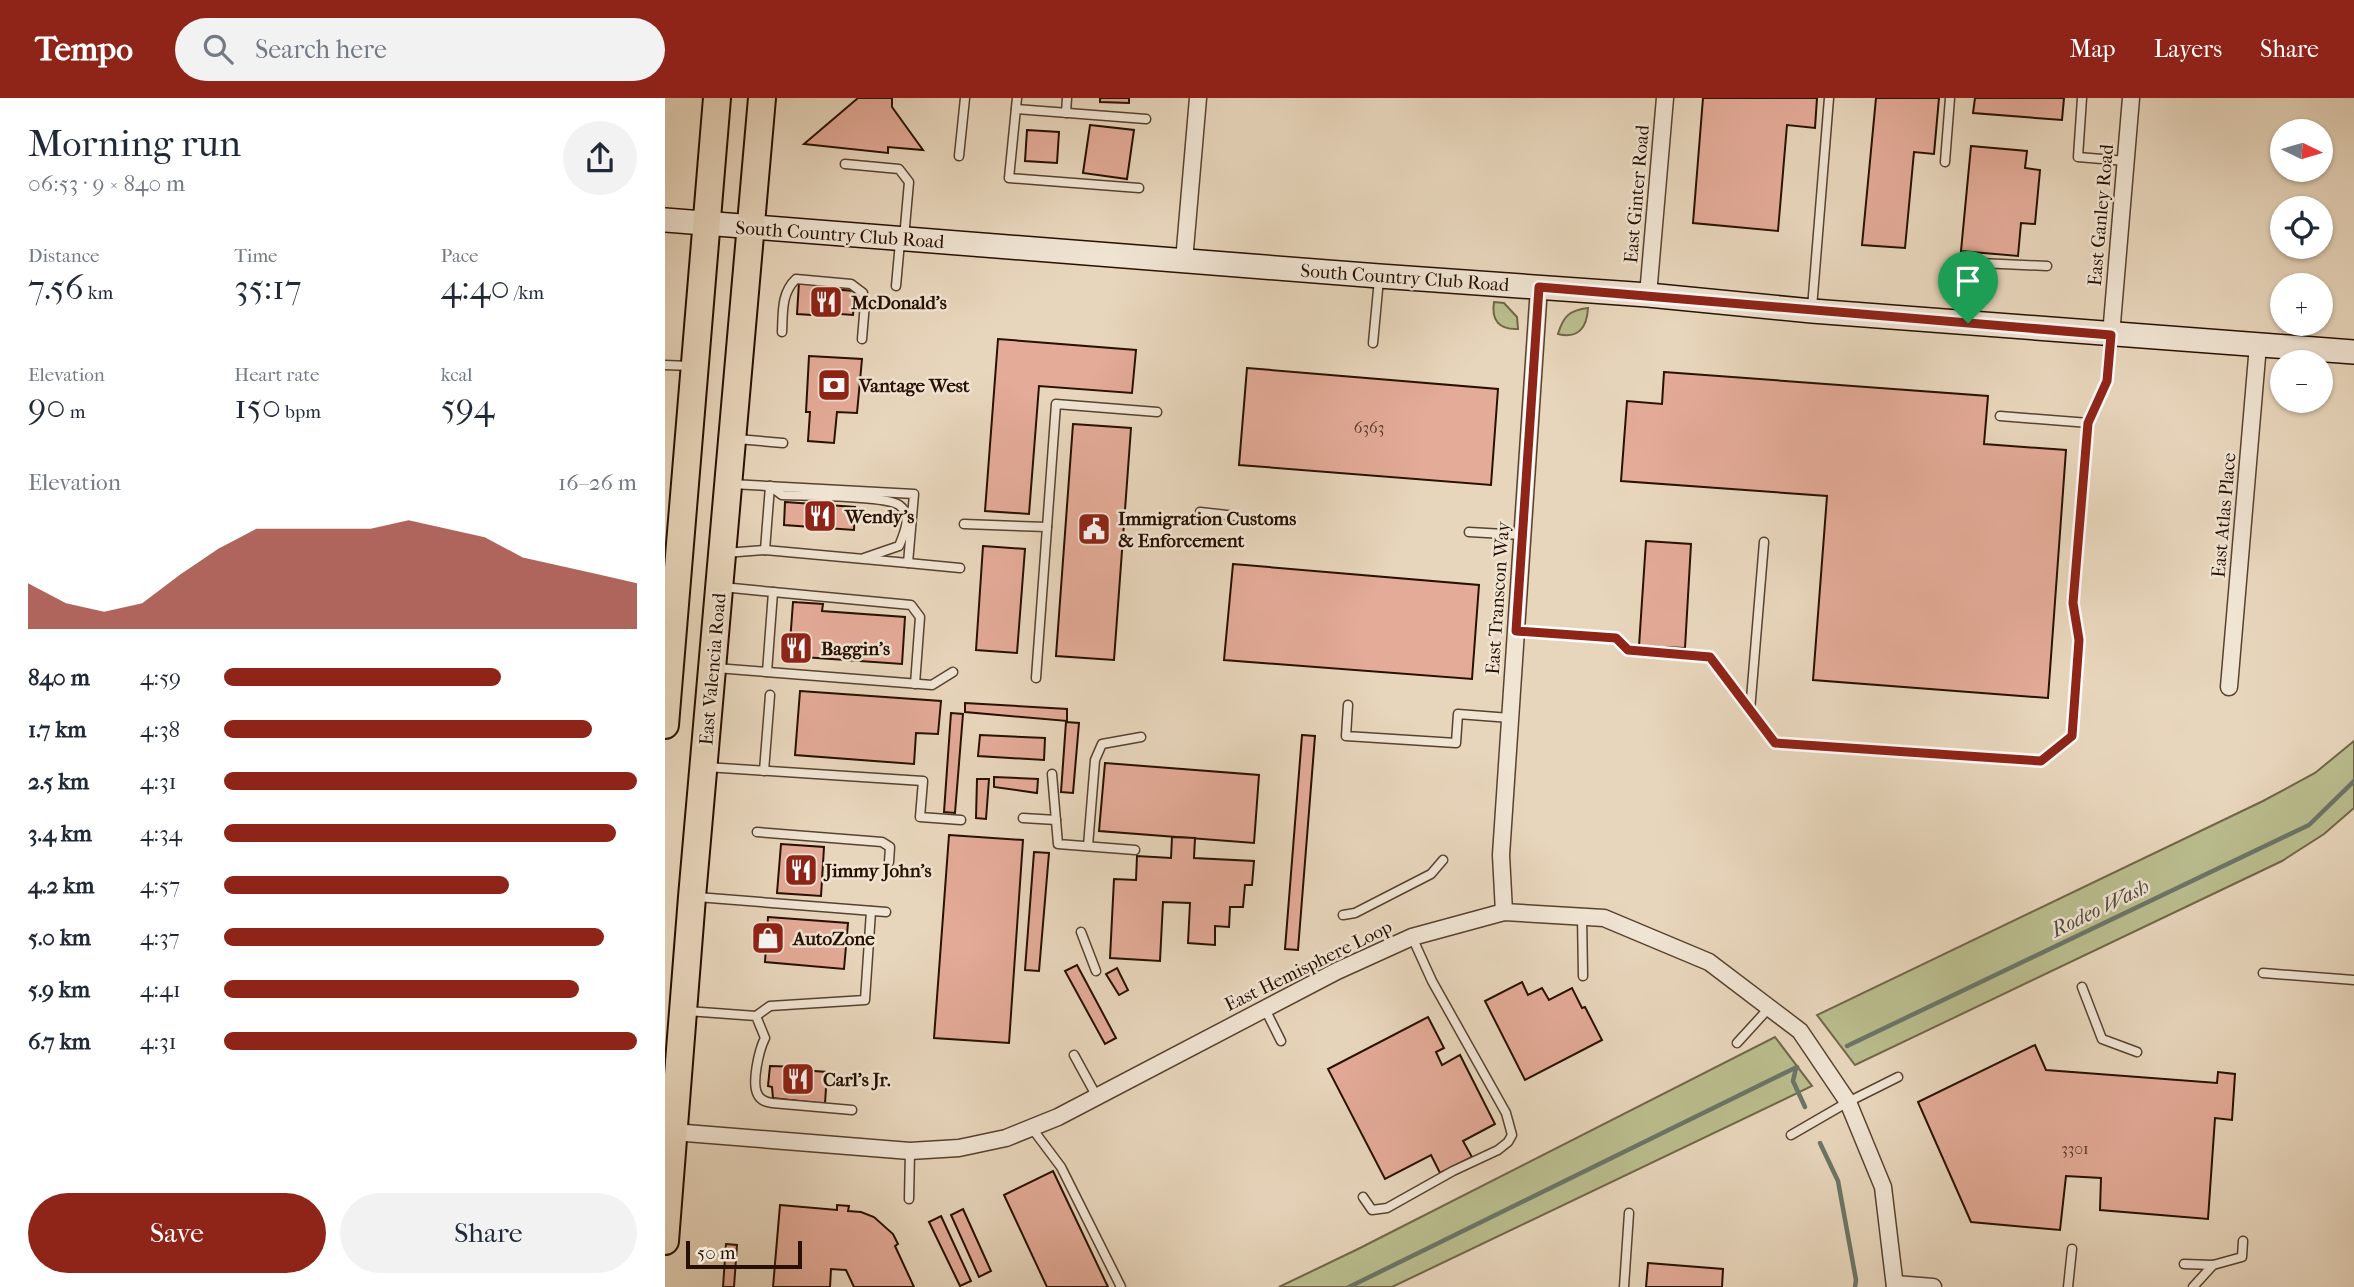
<!DOCTYPE html>
<html lang="en">
<head>
<meta charset="utf-8">
<style>
  :root { --surface:#fff; --page:#f2f2f3; --text:#1f2937; --muted:#747a83; --accent:#8f2418 }
  body { margin:0; font-family:"IM FELL French Canon",serif; background:var(--page); color:var(--text); height:100vh; display:flex; flex-direction:column; font-size:26px; white-space:nowrap }
  * { box-sizing:border-box; margin:0 }
  p { font-size:23px; color:var(--muted) }
  .icon { flex:none; width:38px; height:38px; fill:none; stroke:currentColor; stroke-width:2; stroke-linecap:round; stroke-linejoin:round }
  .map { position:relative; flex:1; overflow:hidden }
  .sheet { display:flex; flex-direction:column; background:var(--surface); width:665px }
  .sheet>* { flex:none }
  .needle { width:46px; rotate:95deg }
  .buttons { position:absolute; left:1605px; top:21px; display:grid; gap:14px }
  .buttons a { display:grid; place-items:center; width:63px; height:63px; border-radius:50%; background:var(--surface); box-shadow:0 2px 5px #0004; font-size:35px }
  .scale { position:absolute; left:21px; bottom:18px; width:116px; box-sizing:border-box; padding-left:7px; border:4px solid #281000; border-top:0; font-size:19px; line-height:24px; white-space:nowrap; color:#281000; -webkit-text-stroke:5px #f0e4d3; paint-order:stroke }
  .pin { position:absolute; display:grid; place-items:center; width:60px; height:60px; color:#fff; margin:-72px -30px; border-radius:50% 50% 50% 0; rotate:-45deg; box-shadow:0 0 7px #0007 }
  .pin .icon { rotate:45deg }
  .round { display:grid; place-items:center; flex:none; width:74px; height:74px; border-radius:37px; background:var(--page) }
  .headline { display:flex; align-items:center; justify-content:space-between; height:119px; padding:0 28px }
  h1 { font-size:38px; font-weight:600; line-height:52px }
  .stats { display:grid; grid-template-columns:repeat(3,1fr); gap:10px; height:119px; padding:7px 28px }
  .stats div { display:grid; align-content:center }
  .stats b { font-size:35px; font-weight:600 }
  .stats small { font-size:19px; font-weight:400 }
  .stats p { font-size:19px }
  .chart { height:196px; padding:14px 28px }
  .chart p { display:flex; justify-content:space-between }
  .chart svg { width:100%; height:126px; margin-top:7px; fill:var(--accent); opacity:.7 }
  .action { display:flex; gap:14px; margin-top:auto; padding:14px 28px }
  .action a { flex:1; height:80px; border-radius:42px; background:var(--accent); color:#fff; font-size:28px; font-weight:600; line-height:80px; text-align:center }
  .action a+a { background:var(--page); color:var(--text) }
  ul { padding:0 28px; list-style:none; font-size:23px }
  li { display:grid; grid-template-columns:112px 84px 1fr; align-items:center; height:52px }
  li i { height:18px; border-radius:9px; background:var(--accent) }
  header { display:flex; align-items:center; gap:42px; box-sizing:border-box; height:98px; padding:0 35px; background:var(--accent); color:#fff }
  header strong { font-size:33px }
  nav { display:flex; gap:38px; margin-inline-start:auto; font-size:24px }
  .search { width:490px; height:63px; background:var(--page); display:flex; align-items:center; gap:18px; box-sizing:border-box; padding:0 24px; border-radius:38px; color:var(--muted); font-size:26px }
  main { display:flex; flex:1; min-height:0 }
  .map>svg:first-child { display:block }
  .green { fill:#babd8e; stroke:#716647; stroke-width:2 }
  .lines { fill:none; stroke-linecap:round; stroke-linejoin:round }
  .stream { stroke:#6b7567; stroke-width:4.5 }
  .building { fill:#e4ab98; stroke:#281000; stroke-width:2 }
  .lane-casing { stroke:#58422f; stroke-width:11 }
  .street-casing { stroke:#58422f; stroke-width:19 }
  .secondary-casing { stroke:#281000; stroke-width:26 }
  .primary-casing { stroke:#281000; stroke-width:30 }
  .lane { stroke:#f0e4d3; stroke-width:8 }
  .street { stroke:#f0e4d3; stroke-width:16 }
  .secondary { stroke:#f0e4d3; stroke-width:23 }
  .primary { stroke:#e8d6bc; stroke-width:26 }
  .route-casing { stroke:#fff; stroke-width:14 }
  .route { stroke:#8f2418; stroke-width:9 }
  .labels { text-anchor:middle; stroke-width:5; stroke-linejoin:round; paint-order:stroke }
  .number-label { font-size:16px; fill:#573726 }
  .street-label { font-size:19px; fill:#281000; stroke:#f0e4d3 }
  .poi-label { font-size:19px; font-weight:bold; fill:#281000; stroke:#f0e4d3; text-anchor:start }
  .water-label { font-size:21px; font-style:italic; fill:#4f4b3c; stroke:#f0e4d3 }
</style>
</head>
<body>
<header>
<strong>Tempo</strong>
<div class="search"><svg class="icon" aria-label="search" viewBox="0 0 24 24"><circle cx="10" cy="10" r="6"/><path d="M15 15l6 6"/></svg>Search here</div>
<nav><a>Map</a><a>Layers</a><a>Share</a></nav>
</header>
<main>
<section class="sheet">
<div class="headline"><div><h1>Morning run</h1><p>06:53 · 9 × 840 m</p></div><a class="round"><svg class="icon" aria-label="share" viewBox="0 0 24 24"><path d="M12 15V3M7 8l5-5 5 5M5 13v7h14v-7"/></svg></a></div>
<div class="stats">
<div><p>Distance</p><b>7.56<small> km</small></b></div>
<div><p>Time</p><b>35:17</b></div>
<div><p>Pace</p><b>4:40<small> /km</small></b></div>
</div>
<div class="stats">
<div><p>Elevation</p><b>90<small> m</small></b></div>
<div><p>Heart rate</p><b>150<small> bpm</small></b></div>
<div><p>kcal</p><b>594</b></div>
</div>
<div class="chart"><p><span>Elevation</span>16–26 m</p>
<svg viewBox="0 0 160 44" preserveAspectRatio="none"><path d="M0 44V28L10 35L20 38L30 35L40 25L50 16L60 9L70 9L80 9L90 9L100 6L110 9L120 12L130 19L140 22L150 25L160 28V44z"/></svg>
</div>
<ul>
<li><b>840 m</b>4:59<i style="width:67%"></i></li>
<li><b>1.7 km</b>4:38<i style="width:89%"></i></li>
<li><b>2.5 km</b>4:31<i style="width:100%"></i></li>
<li><b>3.4 km</b>4:34<i style="width:95%"></i></li>
<li><b>4.2 km</b>4:57<i style="width:69%"></i></li>
<li><b>5.0 km</b>4:37<i style="width:92%"></i></li>
<li><b>5.9 km</b>4:41<i style="width:86%"></i></li>
<li><b>6.7 km</b>4:31<i style="width:100%"></i></li>
</ul>
<div class="action"><a>Save</a><a>Share</a></div>
</section>
<div class="map">
<svg width="1689" height="1189" viewBox="0 0 1689 1189">
  <rect width="100%" height="100%" fill="#e8d6bc"/>
  <filter id="stains"><feTurbulence type="fractalNoise" baseFrequency=".00286" numOctaves="4"/><feColorMatrix values="0 0 0 0 .2 0 0 0 0 .09 0 0 0 0 .02 0 0 0 .5 -.17"/></filter>
  <radialGradient id="worn" r=".72"><stop offset=".6" stop-color="#630" stop-opacity="0"/><stop offset="1" stop-color="#630" stop-opacity=".3"/></radialGradient>
  <g class="green">
    <path d="M829,204L839,205L852,219L853,231C834,232 826,222 829,204Z"/>
    <path d="M923,210C922,230 913,241 893,236C898,219 904,212 923,210Z"/>
    <polygon points="1689,643 1689,710 1659,736 1617,763 1190,967 1152,917 1598,703 1650,675"/>
    <polygon points="1110,939 1147,988 727,1189 614,1189 693,1151"/>
  </g>
  <g class="lines">
    <g class="stream">
      <polyline points="1182,948 1644,727 1689,683"/>
      <polyline points="1131,970 1128,983 1140,1009"/>
      <polyline points="1155,1045 1173,1083 1191,1182 1190,1189"/>
      <polyline points="684,1189 1132,969"/>
    </g>
  </g>
  <g class="building">
    <polygon points="193,0 227,0 227,9 258,52 223,49 223,55 139,46"/>
    <polygon points="435,0 464,0 464,5 435,4"/>
    <polygon points="1038,0 1152,0 1150,30 1122,27 1113,133 1028,125"/>
    <polygon points="1211,0 1274,0 1269,56 1249,54 1240,150 1197,147"/>
    <polygon points="1310,0 1399,0 1397,22 1308,15"/>
    <polygon points="425,27 469,32 462,81 418,75"/>
    <polygon points="362,32 394,34 392,65 360,63"/>
    <polygon points="1306,48 1362,53 1360,70 1375,72 1370,126 1356,125 1353,158 1296,153"/>
    <polygon points="134,184 165,186 165,191 190,193 188,217 162,215 162,218 132,216"/>
    <polygon points="333,241 471,252 467,295 374,288 364,416 320,413"/>
    <polygon points="144,258 197,261 192,315 172,314 169,345 143,343 145,314 141,314"/>
    <polygon points="582,270 833,291 826,387 574,367"/>
    <polygon points="999,274 1323,298 1319,346 1401,352 1383,600 1148,582 1162,398 956,383 962,303 997,306"/>
    <polygon points="408,326 466,330 449,562 391,558"/>
    <polygon points="120,404 190,409 189,432 119,427"/>
    <polygon points="981,443 1026,446 1020,550 974,548"/>
    <polygon points="318,448 360,451 352,555 311,552"/>
    <polygon points="568,466 814,487 807,581 559,562"/>
    <polygon points="128,504 158,506 157,513 240,519 237,566 124,558"/>
    <polygon points="135,593 276,603 273,636 251,635 249,666 130,657"/>
    <polygon points="300,605 402,611 402,623 300,614"/>
    <polygon points="286,615 298,616 290,715 279,714"/>
    <polygon points="401,624 414,625 408,695 396,694"/>
    <polygon points="315,637 380,640 379,662 313,658"/>
    <polygon points="637,637 650,638 633,852 620,851"/>
    <polygon points="440,665 594,677 589,745 434,733"/>
    <polygon points="329,679 373,681 372,695 329,689"/>
    <polygon points="312,681 324,681 321,721 311,720"/>
    <polygon points="284,737 358,742 344,945 269,940"/>
    <polygon points="507,739 530,740 529,760 589,763 587,787 580,787 578,809 565,809 564,829 550,828 550,847 523,845 525,805 498,804 495,863 445,860 449,781 471,782 472,758 506,760"/>
    <polygon points="116,746 159,749 156,798 112,795"/>
    <polygon points="369,754 384,755 374,873 360,872"/>
    <polygon points="103,819 183,825 179,871 100,864"/>
    <polygon points="412,867 451,940 440,946 400,873"/>
    <polygon points="452,870 463,892 454,897 441,876"/>
    <polygon points="857,884 863,897 877,890 884,902 907,890 917,910 920,909 937,942 860,982 820,903"/>
    <polygon points="763,919 779,950 771,954 777,967 795,957 830,1026 798,1043 807,1059 775,1075 766,1057 720,1081 663,971"/>
    <polygon points="1370,947 1381,972 1552,985 1553,974 1570,976 1567,1022 1550,1020 1543,1121 1435,1112 1436,1080 1401,1078 1395,1132 1306,1124 1253,1004"/>
    <polygon points="105,968 136,969 136,972 162,974 160,1006 108,1000 107,989 103,988"/>
    <polygon points="388,1073 443,1189 382,1189 339,1097"/>
    <polygon points="115,1107 172,1112 172,1107 184,1108 183,1113 196,1114 209,1119 228,1136 233,1146 230,1148 249,1189 189,1189 181,1172 166,1171 165,1189 108,1189"/>
    <polygon points="298,1111 326,1173 314,1179 286,1117"/>
    <polygon points="276,1118 306,1183 295,1188 264,1124"/>
    <polygon points="61,1146 72,1147 69,1189 58,1189"/>
    <polygon points="983,1165 1058,1171 1057,1189 981,1189"/>
  </g>
  <g class="lines">
    <defs>
      <g id="lane">
        <polyline points="352,0 344,80 474,90"/>
        <polyline points="1417,0 1413,59 1461,63"/>
        <polyline points="351,11 481,21"/>
        <polyline points="401,15 402,0"/>
        <polyline points="294,58 300,0"/>
        <polyline points="1280,64 1285,0"/>
        <polyline points="180,66 234,71 244,84 239,140"/>
        <polyline points="231,188 235,144"/>
        <polyline points="1147,210 1164,0"/>
        <polyline points="1303,221 1307,177 1315,165 1382,168"/>
        <path d="M117,234C118,215 116,195 131,181L186,186L198,195L200,205L197,241"/>
        <polyline points="708,245 714,181"/>
        <polyline points="0,267 25,268"/>
        <polyline points="1335,318 1424,325"/>
        <polyline points="72,341 118,345"/>
        <path d="M105,388L117,397C139,398 219,397 234,407C248,417 239,436 234,448L199,460"/>
        <polyline points="535,414 571,418"/>
        <polyline points="299,426 382,429"/>
        <polyline points="804,434 857,437"/>
        <polyline points="100,452 105,388"/>
        <polyline points="60,455 100,452 243,465 249,396 67,386"/>
        <polyline points="243,465 295,470"/>
        <polyline points="57,489 108,494 102,574"/>
        <polyline points="108,494 246,507 255,519 250,586"/>
        <polyline points="851,533 951,540 963,552 1045,559 1109,645 1376,663 1407,638 1414,542 1407,505 1424,325 1442,283 1446,238"/>
        <polyline points="51,570 267,587 288,574"/>
        <polyline points="371,580 391,306 492,314"/>
        <polyline points="683,607 681,638 791,645 793,616 845,620"/>
        <polyline points="1085,613 1099,444"/>
        <polyline points="41,669 258,683 255,719 296,722"/>
        <polyline points="99,673 105,597"/>
        <polyline points="387,676 393,746 470,752"/>
        <polyline points="358,720 391,722"/>
        <polyline points="92,734 217,744 225,749 224,764"/>
        <polyline points="423,748 430,662 437,646 476,639"/>
        <polyline points="32,799 221,814"/>
        <polyline points="678,817 690,815 766,776 778,762"/>
        <polyline points="917,818 918,878"/>
        <polyline points="416,834 431,873"/>
        <polyline points="1598,875 1689,882"/>
        <polyline points="1417,889 1437,941 1472,954"/>
        <polyline points="600,911 616,943"/>
        <path d="M22,913L91,918L100,940C94,952 86,986 93,997C96,1003 102,1004 107,1005L187,1012"/>
        <polyline points="91,918 105,908 200,902 206,813"/>
        <polyline points="1072,945 1104,910"/>
        <polyline points="409,957 432,999"/>
        <polyline points="366,1029 396,1069 456,1189"/>
        <polyline points="1126,1037 1183,1004 1233,979"/>
        <polyline points="698,1099 707,1112 722,1110 788,1073 833,1052 843,1044 847,1037 841,1015 767,883 747,839"/>
        <polyline points="244,1101 245,1053"/>
        <polyline points="1519,1166 1548,1167 1577,1159 1578,1143"/>
        <polyline points="959,1189 964,1115"/>
        <polyline points="1403,1189 1407,1151"/>
        <polyline points="1528,1189 1548,1167"/>
      </g>
      <g id="street">
        <polyline points="519,163 533,0"/>
        <polyline points="983,197 1000,0"/>
        <polyline points="1446,237 1466,0"/>
        <polyline points="1564,589 1593,247"/>
        <polyline points="839,814 836,757 874,189"/>
        <polyline points="8,1034 245,1053 294,1050 341,1040 393,1019 672,873 747,839 839,814 939,820 1044,864 1135,933 1183,1004 1218,1089 1230,1189"/>
        <polyline points="1230,1186 1268,1189"/>
      </g>
      <polyline id="secondary" points="0,122 714,178 983,197 1147,213 1689,254"/>
      <g id="primary">
        <polyline points="0,627 52,0"/>
        <polyline points="0,1143 27,799 97,0"/>
      </g>
    </defs>
    <use href="#lane" class="lane-casing"/>
    <use href="#street" class="street-casing"/>
    <use href="#secondary" class="secondary-casing"/>
    <use href="#primary" class="primary-casing"/>
    <use href="#lane" class="lane"/>
    <use href="#street" class="street"/>
    <use href="#secondary" class="secondary"/>
    <use href="#primary" class="primary"/>
  </g>
  <g class="lines">
    <defs>
      <polygon id="route" points="874,189 1446,237 1442,283 1423,325 1408,505 1414,542 1407,638 1376,663 1110,645 1045,559 963,552 951,540 851,533"/>
    </defs>
    <use href="#route" class="route-casing"/>
    <use href="#route" class="route"/>
  </g>
  <defs>
    <symbol id="restaurant-square" viewBox="-11 -11 22 22"><rect x="-9" y="-9" width="18" height="18" rx="4" fill="#8f2418" stroke="#f0e4d3"/><path d="M-5-6h1v4h1v-4h1v4h1v-4h1v5L-1.5 .5V6h-2V.5L-5-1ZM5-6V6H3V1.5H1.5Q1.5-4 5-6Z" fill="#fff"/></symbol>
    <symbol id="bank-square" viewBox="-11 -11 22 22"><rect x="-9" y="-9" width="18" height="18" rx="4" fill="#8f2418" stroke="#f0e4d3"/><path d="M-6-4H6V4H-6ZM0-2.3a2.3 2.3 0 1 0 0 4.6a2.3 2.3 0 1 0 0-4.6Z" fill="#fff"/></symbol>
    <symbol id="civic-square" viewBox="-11 -11 22 22"><rect x="-9" y="-9" width="18" height="18" rx="4" fill="#8f2418" stroke="#f0e4d3"/><path d="M-.6-6.5H3V-4.5H.6V-3L4-1V1h2V6H-6V1h2V-1L-.6-3ZM-1.2 2.5V6h2.4V2.5Z" fill="#fff"/></symbol>
    <symbol id="shop-square" viewBox="-11 -11 22 22"><rect x="-9" y="-9" width="18" height="18" rx="4" fill="#8f2418" stroke="#f0e4d3"/><path d="M-5-2.5h2.3a2.7 3.5 0 0 1 5.4 0H5L5.5 6h-11ZM-1.5-2.5h3a1.5 2.3 0 0 0-3 0Z" fill="#fff"/></symbol>
  </defs>
  <g fill-rule="evenodd">
    <use href="#restaurant-square" x="142" y="185" width="38" height="38"/>
    <use href="#bank-square" x="150" y="268" width="38" height="38"/>
    <use href="#restaurant-square" x="136" y="399" width="38" height="38"/>
    <use href="#civic-square" x="410" y="412" width="38" height="38"/>
    <use href="#restaurant-square" x="112" y="531" width="38" height="38"/>
    <use href="#restaurant-square" x="117" y="753" width="38" height="38"/>
    <use href="#shop-square" x="84" y="821" width="38" height="38"/>
    <use href="#restaurant-square" x="114" y="962" width="38" height="38"/>
  </g>
  <g class="labels">
    <g class="number-label">
      <text x="704" y="335">6363</text>
      <text x="1410" y="1056">3301</text>
    </g>
    <g class="street-label">
      <text transform="translate(971 96) rotate(-85)" y="7">East Ginter Road</text>
      <text transform="translate(1435 117) rotate(-85)" y="7">East Ganley Road</text>
      <text transform="translate(175 136) rotate(4)" y="7">South Country Club Road</text>
      <text transform="translate(740 179) rotate(4)" y="7">South Country Club Road</text>
      <text transform="translate(1558 417) rotate(-85)" y="7">East Atlas Place</text>
      <text transform="translate(832 500) rotate(-86)" y="7">East Transcon Way</text>
      <text transform="translate(47 571) rotate(-85)" y="7">East Valencia Road</text>
      <text transform="translate(643 867) rotate(-26)" y="7">East Hemisphere Loop</text>
    </g>
    <g class="poi-label">
      <text x="186" y="211">McDonald's</text>
      <text x="194" y="294">Vantage West</text>
      <text x="180" y="425">Wendy's</text>
      <text x="453" y="427">Immigration Customs<tspan x="453" dy="22">&amp; Enforcement</tspan></text>
      <text x="156" y="557">Baggin's</text>
      <text x="160" y="779">Jimmy John's</text>
      <text x="128" y="847">AutoZone</text>
      <text x="158" y="988">Carl's Jr.</text>
    </g>
    <g class="water-label">
      <text transform="translate(1435 810) rotate(-26)" y="7">Rodeo Wash</text>
    </g>
  </g>
  <rect width="100%" height="100%" filter="url(#stains)"/>
  <rect width="100%" height="100%" fill="url(#worn)"/>
</svg>
<div class="buttons">
<a><svg class="needle" viewBox="-14 -14 28 28"><path d="M0-13l5 13h-10z" fill="#e53935"/><path d="M0 13l5-13h-10z" fill="#747a83"/></svg></a>
<a><svg class="icon" aria-label="locate" viewBox="0 0 24 24"><circle cx="12" cy="12" r="6"/><path d="M12 2v4M12 18v4M2 12h4M18 12h4"/></svg></a>
<a>+</a>
<a>−</a>
</div>
<div class="scale">50 m</div>
<div class="pin" style="left:1303px;top:225px;background:#1e9e55"><svg class="icon" aria-label="arrive" viewBox="0 0 24 24"><path d="M6 21V4h12l-3 4 3 4H6"/></svg></div>
</div>
</main>
</body>
</html>
